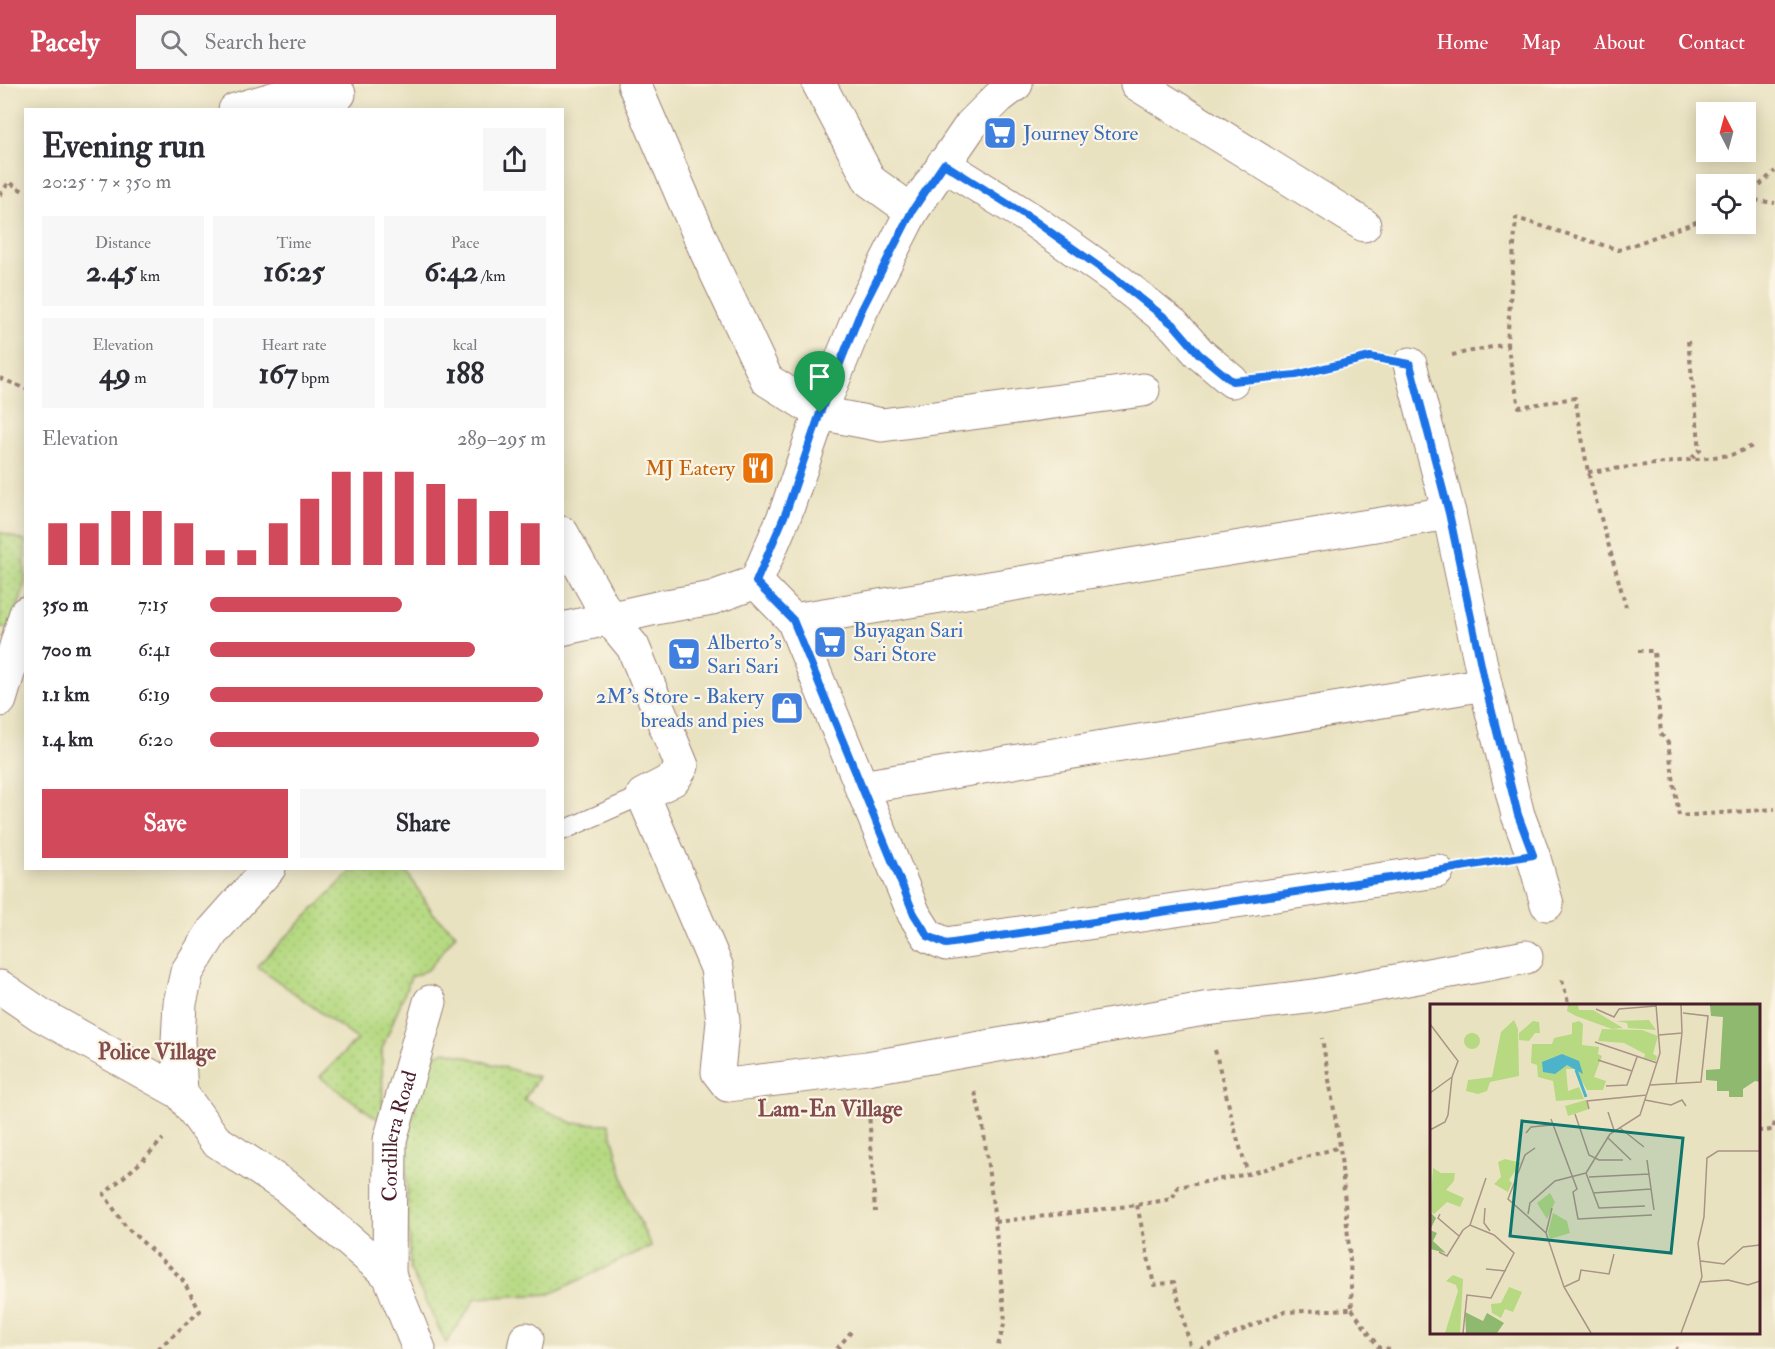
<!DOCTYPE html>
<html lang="en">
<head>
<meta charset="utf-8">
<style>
  :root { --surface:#fff; --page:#f7f7f7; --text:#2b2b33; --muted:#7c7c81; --accent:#d1495b }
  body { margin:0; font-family:"IM FELL Double Pica",serif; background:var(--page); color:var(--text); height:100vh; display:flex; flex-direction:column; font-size:22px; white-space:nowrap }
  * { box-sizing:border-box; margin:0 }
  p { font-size:20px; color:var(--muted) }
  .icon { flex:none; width:33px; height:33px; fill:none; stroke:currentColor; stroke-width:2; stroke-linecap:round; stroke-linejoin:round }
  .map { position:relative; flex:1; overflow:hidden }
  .panel { position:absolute; left:24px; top:24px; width:540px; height:762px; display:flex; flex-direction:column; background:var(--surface); border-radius:0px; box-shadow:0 3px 15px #0003 }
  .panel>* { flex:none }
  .needle { width:39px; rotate:354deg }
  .tools { position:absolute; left:1696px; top:18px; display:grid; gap:12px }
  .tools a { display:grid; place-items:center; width:60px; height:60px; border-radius:0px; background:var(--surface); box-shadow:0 3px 15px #0003; font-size:30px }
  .pin { position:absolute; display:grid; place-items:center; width:51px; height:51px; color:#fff; margin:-62px -26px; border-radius:50% 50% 50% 0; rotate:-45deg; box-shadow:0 0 6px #0007 }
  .pin .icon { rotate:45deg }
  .round { display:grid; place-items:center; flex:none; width:63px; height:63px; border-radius:0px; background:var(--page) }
  .overview { display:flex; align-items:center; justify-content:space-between; height:102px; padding:0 18px }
  h1 { font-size:33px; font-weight:800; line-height:45px }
  .metrics { display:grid; grid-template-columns:repeat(3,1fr); gap:9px; height:102px; padding:6px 18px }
  .metrics div { display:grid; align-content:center; border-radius:0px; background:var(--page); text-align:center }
  .metrics b { font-size:30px; font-weight:800 }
  .metrics small { font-size:16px; font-weight:400 }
  .metrics p { font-size:16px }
  .chart { height:168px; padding:12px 18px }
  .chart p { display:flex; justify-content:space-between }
  .chart svg { width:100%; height:108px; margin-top:6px; stroke:var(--accent); stroke-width:6 }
  .action { display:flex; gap:12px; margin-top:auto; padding:12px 18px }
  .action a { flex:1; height:69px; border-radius:0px; background:var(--accent); color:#fff; font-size:24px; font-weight:800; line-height:69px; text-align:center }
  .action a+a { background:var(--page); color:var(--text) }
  ul { padding:0 18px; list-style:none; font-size:20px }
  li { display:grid; grid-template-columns:96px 72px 1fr; align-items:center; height:45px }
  li i { height:15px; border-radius:8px; background:var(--accent) }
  header { display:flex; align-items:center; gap:36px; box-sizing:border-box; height:84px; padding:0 30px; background:var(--accent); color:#fff }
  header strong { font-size:28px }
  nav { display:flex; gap:33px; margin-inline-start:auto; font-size:21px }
  .search { width:420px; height:54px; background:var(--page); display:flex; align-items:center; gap:15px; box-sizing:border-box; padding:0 21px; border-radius:0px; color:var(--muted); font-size:22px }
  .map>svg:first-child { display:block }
  .green { fill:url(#green-dots); stroke:#807c56; stroke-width:1.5 }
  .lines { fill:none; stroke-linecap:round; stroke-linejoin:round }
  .service-casing { stroke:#9a8076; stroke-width:20 }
  .minor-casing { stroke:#9a8076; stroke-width:35 }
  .tertiary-casing { stroke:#9a8076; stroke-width:35 }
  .path { stroke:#9a8076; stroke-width:4; stroke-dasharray:4.5 4.5; stroke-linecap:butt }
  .service { stroke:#fff; stroke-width:18 }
  .minor { stroke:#fff; stroke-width:33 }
  .tertiary { stroke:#fff; stroke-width:33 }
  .route-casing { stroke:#fff; stroke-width:12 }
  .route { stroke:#1a73e8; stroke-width:8 }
  .labels { text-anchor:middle; stroke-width:4.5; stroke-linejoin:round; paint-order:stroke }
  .shop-label { font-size:21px; fill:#366cbe; stroke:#fcf5e5; text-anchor:start }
  .food-label { font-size:21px; fill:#c56008; stroke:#fcf5e5; text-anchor:end }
  .street-label { font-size:21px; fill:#4a1f2b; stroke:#fcf5e5 }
  .neighbourhood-label { font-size:22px; font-weight:bold; fill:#824b4d; stroke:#fcf5e5 }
  .inset-river { fill:none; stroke:#4cb3cb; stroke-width:3 }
  .inset-road { fill:none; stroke:#a99485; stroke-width:1.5 }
  .view { fill:#0f766e; fill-opacity:0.15; stroke:#0f766e; stroke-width:3 }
  .inset-edge { fill:none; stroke:#4a1f2b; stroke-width:3 }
</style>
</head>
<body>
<header>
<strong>Pacely</strong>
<div class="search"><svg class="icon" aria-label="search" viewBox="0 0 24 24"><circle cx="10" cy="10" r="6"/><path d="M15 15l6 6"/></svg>Search here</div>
<nav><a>Home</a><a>Map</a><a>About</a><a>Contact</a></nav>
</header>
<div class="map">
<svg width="1775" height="1265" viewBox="0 0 1775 1265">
  <defs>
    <pattern id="green-dots" width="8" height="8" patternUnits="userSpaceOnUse" patternTransform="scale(1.5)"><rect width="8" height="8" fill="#b6d982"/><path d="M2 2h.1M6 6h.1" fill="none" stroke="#9eba70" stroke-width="1.8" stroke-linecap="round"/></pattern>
  </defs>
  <rect width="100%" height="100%" fill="#fcf5e5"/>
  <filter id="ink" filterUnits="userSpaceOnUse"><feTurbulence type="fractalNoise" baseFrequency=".0167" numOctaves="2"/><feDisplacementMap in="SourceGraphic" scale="12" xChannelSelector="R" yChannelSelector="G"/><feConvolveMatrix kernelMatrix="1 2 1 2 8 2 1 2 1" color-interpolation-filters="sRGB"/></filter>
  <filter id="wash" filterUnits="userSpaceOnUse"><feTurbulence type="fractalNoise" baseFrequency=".008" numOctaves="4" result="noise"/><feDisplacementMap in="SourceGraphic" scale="24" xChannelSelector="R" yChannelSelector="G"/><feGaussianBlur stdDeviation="1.35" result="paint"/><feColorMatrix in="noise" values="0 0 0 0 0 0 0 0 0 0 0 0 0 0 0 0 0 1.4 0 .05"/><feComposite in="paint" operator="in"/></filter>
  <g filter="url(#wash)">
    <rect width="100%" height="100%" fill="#e9e2c1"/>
    <g class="green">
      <polygon points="0,448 25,457 25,500 11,547 0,542"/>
      <polygon points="354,785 405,785 433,829 456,850 428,886 411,893 382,965 383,1039 320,993 357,955 257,882"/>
      <polygon points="446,967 538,993 524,1016 573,1039 609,1040 628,1112 651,1162 550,1210 476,1214 446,1259 410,1185 406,1081 410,1045 427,974"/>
    </g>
  </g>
  <g filter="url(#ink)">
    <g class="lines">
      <defs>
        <polyline id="service" points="562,747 643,711"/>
        <g id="minor">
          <polyline points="634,0 707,169 767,296 820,329 882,341 1143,306"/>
          <polyline points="819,0 870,97 912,127"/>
          <polyline points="1137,0 1364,141"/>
          <polyline points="235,26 279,13 339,10"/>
          <polyline points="943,80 1031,135 1116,195 1174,241 1199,269 1232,297"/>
          <polyline points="1410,280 1449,429 1485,600 1518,731 1533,771 1547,820"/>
          <polyline points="562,449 609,534 633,563 682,682 674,695 643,711 717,884 723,937 718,988 728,1001 867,984 1204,925 1315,912 1526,873"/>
          <polyline points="756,498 793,536 914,830 928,852 946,860 1437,787"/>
          <polyline points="793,536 1449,429"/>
          <polyline points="0,616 26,529"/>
          <polyline points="861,703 1485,600"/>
          <polyline points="0,903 41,931 181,1009"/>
          <path id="s1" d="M389,1191L390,1056L430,918"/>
          <polyline points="524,1265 526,1255"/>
        </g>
        <g id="tertiary">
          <polyline points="562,545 661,523 712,514 756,498 786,428 820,329 861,227 912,127 971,41 999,13 1016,0"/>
          <polyline points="269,784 213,847 187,888 180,919 178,957 181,1009 215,1056 288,1104 389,1191 419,1265"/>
        </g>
      </defs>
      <use href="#service" class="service-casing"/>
      <use href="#minor" class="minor-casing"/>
      <use href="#tertiary" class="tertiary-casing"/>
      <g class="path">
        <polyline points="0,111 9,98 26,109"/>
        <polyline points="1746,113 1775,87"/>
        <polyline points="1746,115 1775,119"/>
        <polyline points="1688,257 1700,366 1692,374"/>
        <polyline points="1507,260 1519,323 1575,314 1588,388 1626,523"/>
        <polyline points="1452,271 1507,260 1516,134 1619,166 1707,134"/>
        <polyline points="1273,293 1296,291 1368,274"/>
        <polyline points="0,294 26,305"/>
        <polyline points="1588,388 1731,371 1755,361"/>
        <polyline points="1638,567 1654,567 1661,650 1668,659 1679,732 1775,725"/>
        <polyline points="1476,780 1492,778"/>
        <polyline points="1562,896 1569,922"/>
        <polyline points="1215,966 1236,1050 1248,1090 1340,1063"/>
        <polyline points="975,1008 983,1042 995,1138 1005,1237 997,1265"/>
        <polyline points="869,1026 875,1128"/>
        <polyline points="1758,1047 1773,1046 1775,1038"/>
        <polyline points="1137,1121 1154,1201 1174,1198 1191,1265"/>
        <polyline points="995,1138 1137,1121 1172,1115 1178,1103 1248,1090"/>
        <polyline points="1352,1225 1379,1264 1390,1265"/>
        <polyline points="1675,1264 1677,1265"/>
        <polyline points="158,1265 200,1227 182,1195 170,1183 126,1143 104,1110 141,1078 163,1055"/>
        <polyline points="837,1265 851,1248"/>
        <polyline points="1200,1265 1283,1228 1352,1225 1350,1176 1340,1062 1322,954"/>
      </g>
      <use href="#service" class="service"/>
      <use href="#minor" class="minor"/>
      <use href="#tertiary" class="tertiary"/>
    </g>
  </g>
  <g class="lines" filter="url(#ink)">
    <defs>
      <polygon id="route" points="944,80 1032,135 1116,195 1174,241 1199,270 1232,297 1296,291 1370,273 1410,280 1449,429 1485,600 1518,731 1533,771 1437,787 946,860 928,852 914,830 793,536 756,498 786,428 820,329 861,227 912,127"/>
    </defs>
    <use href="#route" class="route-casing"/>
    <use href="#route" class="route"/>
  </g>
  <defs>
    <symbol id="supermarket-square" viewBox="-11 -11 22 22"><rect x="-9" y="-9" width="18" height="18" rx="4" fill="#3f7fe0" stroke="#fcf5e5"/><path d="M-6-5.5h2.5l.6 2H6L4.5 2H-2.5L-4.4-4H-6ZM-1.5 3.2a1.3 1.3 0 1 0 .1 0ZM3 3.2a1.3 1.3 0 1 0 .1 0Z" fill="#fff"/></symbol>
    <symbol id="restaurant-square" viewBox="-11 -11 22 22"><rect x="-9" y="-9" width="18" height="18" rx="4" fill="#e8710a" stroke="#fcf5e5"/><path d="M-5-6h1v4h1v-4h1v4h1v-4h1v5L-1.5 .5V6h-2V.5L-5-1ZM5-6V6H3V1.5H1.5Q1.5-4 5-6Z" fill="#fff"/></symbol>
    <symbol id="shop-square" viewBox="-11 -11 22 22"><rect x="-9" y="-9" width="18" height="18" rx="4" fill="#3f7fe0" stroke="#fcf5e5"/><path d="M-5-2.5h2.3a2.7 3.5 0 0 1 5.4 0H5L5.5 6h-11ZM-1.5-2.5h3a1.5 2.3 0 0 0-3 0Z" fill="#fff"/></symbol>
  </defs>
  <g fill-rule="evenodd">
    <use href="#supermarket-square" x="981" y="30" width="38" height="38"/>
    <use href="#restaurant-square" x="739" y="365" width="38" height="38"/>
    <use href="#supermarket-square" x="811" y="539" width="38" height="38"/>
    <use href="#supermarket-square" x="665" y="551" width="38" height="38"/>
    <use href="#shop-square" x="768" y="605" width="38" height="38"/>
  </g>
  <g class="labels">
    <g class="shop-label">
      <text x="1023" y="56">Journey Store</text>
      <text x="853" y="553">Buyagan Sari<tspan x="853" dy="24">Sari Store</tspan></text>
      <text x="707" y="565">Alberto's<tspan x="707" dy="24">Sari Sari</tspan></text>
      <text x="764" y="619" text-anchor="end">2M's Store - Bakery<tspan x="764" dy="24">breads and pies</tspan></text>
    </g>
    <g class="food-label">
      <text x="735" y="391">MJ Eatery</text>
    </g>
    <g class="street-label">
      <text dy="7" stroke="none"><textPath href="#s1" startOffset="140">Cordillera Road</textPath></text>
    </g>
    <g class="neighbourhood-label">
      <text x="157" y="975">Police Village</text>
      <text x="830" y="1032">Lam-En Village</text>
    </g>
  </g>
  <g transform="translate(1430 920)">
    <rect width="330" height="330" fill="#e9e2c1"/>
    <path d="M138,1H148L149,6H163L193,24L182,25L146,12L137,7ZM84,16L88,25L89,72L60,78L57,87L48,90L36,87L38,76L62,73L71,28ZM219,16L226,26L198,24L197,19L186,17ZM103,17L109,18L110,29H105L99,37L89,36V29ZM149,17L153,20L152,41L169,43L168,50L172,52L164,73L176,77L173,86H157L145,65H136L138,87L149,83L154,95L126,97L123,77L108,73L107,61L101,59L102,40H122L124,34L142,30V19ZM172,25L212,26L228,32L223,50L227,52L226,57L214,54L215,50L194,39L168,37ZM75,155L91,159L79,176L82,179L78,188L64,180L71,173L68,158ZM3,164L11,169H25L24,177L16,186L34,194L30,203L17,198L4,210L0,208ZM120,189L125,198L117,215L107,199ZM123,209L137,217L140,229L120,235L118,228ZM23,271L33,275L30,329H15L28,287L26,281L16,277ZM79,283L92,288L83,308L75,305L71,314L62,309L61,300L71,299Z" fill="#b6d982"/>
    <path d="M280,1H330V78L325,77L313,85V93H299V87H287V77L276,76V66L290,65L293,13L281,12ZM0,208L6,214L0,226L7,229L3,237L16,249L0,245ZM35,308L53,317L57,309L74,319L67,329H36Z" fill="#90b970"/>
    <path d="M34 37a8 8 0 1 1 16 0a8 8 0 1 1-16 0ZM156,96L159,105L138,112L135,102Z" fill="#b6d982"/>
    <path d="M132,50L149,57L153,70L137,61L125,70L113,68L112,58Z" fill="#4cb3cb"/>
    <path class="inset-river" d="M146,66L156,93"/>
    <path class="inset-road" d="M166,5L184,13L189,5L226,2M0,20L28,57L22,73L18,111L15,118L0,126M229,31L252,29L251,1M165,38L227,59M168,56L202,67M246,80L252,29M220,81L271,78L278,12L253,9M176,82L197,81L207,53M0,89L22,73M215,96L241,101L252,96L256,102M159,105L157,97L217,91M178,108L184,126M145,110L159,151L169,156H193M121,115L147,185L143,188L148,215L222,211M190,124L214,143M96,129L101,123L122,121M177,133L201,156M105,144L95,151L78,195L116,229L134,283L161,329M217,156L224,206M156,169L180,130L210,111L230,49L226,1M156,169L169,204L215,202M159,173L219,170M163,189L221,185M55,204L54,219L60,227M10,210L8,214L29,232M98,210L100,199L125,177L156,169M40,221L56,174M116,229L122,204M9,248L17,252L33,226L40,221L64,231L84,249L61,294L37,291L33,329M271,257L294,260L313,243L330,241M56,265L76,267M271,278L298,276L318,281L330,277M134,283L149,276L151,266L179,270L184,250M251,329L272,273L268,239L274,213L277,154L288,147H330"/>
    <path class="view" d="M92,117L253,134L241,249L80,232Z"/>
    <rect width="330" height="330" class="inset-edge"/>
  </g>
</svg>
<div class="tools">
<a><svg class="needle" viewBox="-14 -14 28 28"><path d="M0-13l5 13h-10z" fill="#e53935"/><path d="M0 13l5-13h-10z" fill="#7c7c81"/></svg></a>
<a><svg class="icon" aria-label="locate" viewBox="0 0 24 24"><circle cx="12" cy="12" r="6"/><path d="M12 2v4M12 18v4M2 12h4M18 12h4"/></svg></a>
</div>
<div class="pin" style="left:820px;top:329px;background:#1e9e55"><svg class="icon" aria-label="arrive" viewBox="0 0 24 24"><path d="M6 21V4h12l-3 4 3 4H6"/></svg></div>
<section class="panel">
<div class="overview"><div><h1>Evening run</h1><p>20:25 · 7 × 350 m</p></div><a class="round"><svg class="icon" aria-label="share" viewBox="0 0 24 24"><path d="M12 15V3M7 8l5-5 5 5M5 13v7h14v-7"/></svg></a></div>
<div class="metrics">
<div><p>Distance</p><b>2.45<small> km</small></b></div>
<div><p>Time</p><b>16:25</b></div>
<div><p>Pace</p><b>6:42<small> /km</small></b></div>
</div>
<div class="metrics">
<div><p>Elevation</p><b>49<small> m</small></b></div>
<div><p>Heart rate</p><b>167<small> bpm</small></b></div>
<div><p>kcal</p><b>188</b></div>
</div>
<div class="chart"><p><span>Elevation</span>289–295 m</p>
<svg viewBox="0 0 160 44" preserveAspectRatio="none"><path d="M5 44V27M15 44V27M25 44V22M35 44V22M45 44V27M55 44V38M65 44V38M75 44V27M85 44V17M95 44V6M105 44V6M115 44V6M125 44V11M135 44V17M145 44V22M155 44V27"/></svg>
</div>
<ul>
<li><b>350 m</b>7:15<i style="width:57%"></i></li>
<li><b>700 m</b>6:41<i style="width:79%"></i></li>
<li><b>1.1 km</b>6:19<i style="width:99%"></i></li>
<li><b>1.4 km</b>6:20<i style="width:98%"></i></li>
</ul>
<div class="action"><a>Save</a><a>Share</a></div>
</section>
</div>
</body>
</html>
